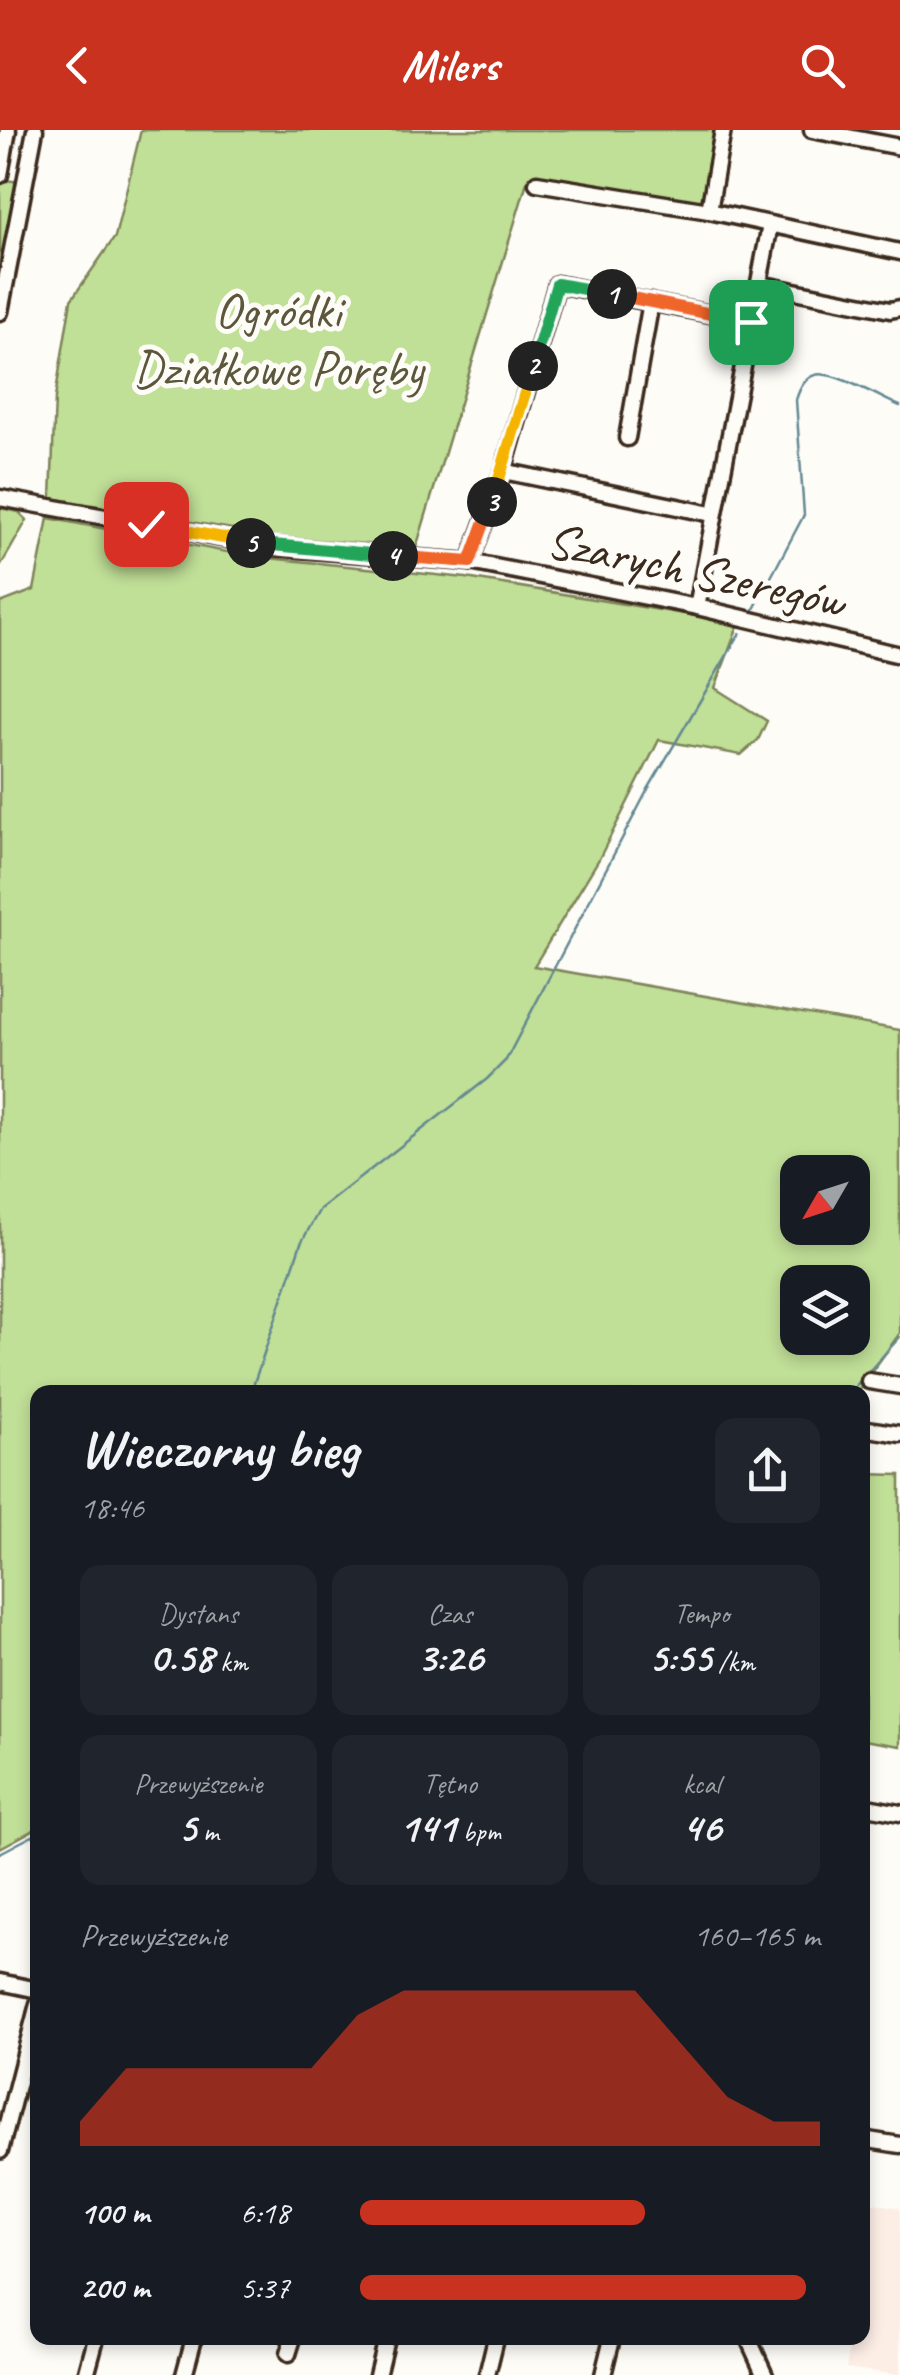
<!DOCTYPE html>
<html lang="pl">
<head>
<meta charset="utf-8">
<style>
  :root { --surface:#171b24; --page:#20242c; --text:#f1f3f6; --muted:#9ea1a6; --accent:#c8321e }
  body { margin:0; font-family:Caveat,sans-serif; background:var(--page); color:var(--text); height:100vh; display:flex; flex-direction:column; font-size:38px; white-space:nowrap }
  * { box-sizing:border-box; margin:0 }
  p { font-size:32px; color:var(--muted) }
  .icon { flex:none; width:55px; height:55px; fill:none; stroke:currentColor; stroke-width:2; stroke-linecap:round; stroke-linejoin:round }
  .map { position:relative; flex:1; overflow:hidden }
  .panel { position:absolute; left:30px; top:1255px; width:840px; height:960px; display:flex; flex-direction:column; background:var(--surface); border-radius:20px; box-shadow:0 5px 15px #0003 }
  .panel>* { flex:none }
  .needle { width:65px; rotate:231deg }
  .controls { position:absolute; left:780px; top:1025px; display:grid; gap:20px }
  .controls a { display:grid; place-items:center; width:90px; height:90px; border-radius:20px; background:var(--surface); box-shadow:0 5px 15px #0003; font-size:50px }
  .pin { position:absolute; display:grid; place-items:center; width:85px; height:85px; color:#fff; margin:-42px; border-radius:20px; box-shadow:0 5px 15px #0006 }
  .km { position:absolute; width:50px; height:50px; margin:-25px; border-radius:50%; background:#222; color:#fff; font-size:28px; line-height:50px; text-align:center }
  .round { display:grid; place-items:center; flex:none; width:105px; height:105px; border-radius:20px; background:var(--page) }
  .overview { display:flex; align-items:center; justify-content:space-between; height:170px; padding:0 50px }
  h1 { font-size:55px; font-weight:700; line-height:75px }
  .stats { display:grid; grid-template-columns:repeat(3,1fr); gap:15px; height:170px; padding:10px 50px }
  .stats div { display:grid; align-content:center; border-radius:20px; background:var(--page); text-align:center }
  .stats b { font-size:42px; font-weight:700 }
  .stats small { font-size:28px; font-weight:400 }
  .stats p { font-size:28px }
  .chart { height:280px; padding:20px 50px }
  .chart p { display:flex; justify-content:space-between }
  .chart svg { width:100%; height:180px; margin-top:10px; fill:var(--accent); opacity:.7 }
  ul { padding:0 50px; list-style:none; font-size:32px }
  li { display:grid; grid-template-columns:160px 120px 1fr; align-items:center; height:75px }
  li i { height:25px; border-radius:12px; background:var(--accent) }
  header { display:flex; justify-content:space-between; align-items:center; height:130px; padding:0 50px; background:var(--accent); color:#fff; font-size:45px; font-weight:700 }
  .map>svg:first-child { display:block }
  .built { fill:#fcede5 }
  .green { fill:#c0df97; stroke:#7e845a; stroke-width:2.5; fill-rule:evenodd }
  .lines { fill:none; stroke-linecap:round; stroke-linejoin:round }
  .stream { stroke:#638891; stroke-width:2.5 }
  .minor-casing { stroke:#3b2a1e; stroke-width:21 }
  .minor { stroke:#fdfcf7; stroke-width:14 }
  .split-1-casing { stroke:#fff; stroke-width:20 }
  .split-2-casing { stroke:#fff; stroke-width:20 }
  .split-3-casing { stroke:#fff; stroke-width:20 }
  .split-4-casing { stroke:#fff; stroke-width:20 }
  .split-5-casing { stroke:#fff; stroke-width:20 }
  .split-6-casing { stroke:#fff; stroke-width:20 }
  .split-1 { stroke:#f0652b; stroke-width:12 }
  .split-2 { stroke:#22a559; stroke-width:12 }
  .split-3 { stroke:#f5b400; stroke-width:12 }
  .split-4 { stroke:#f0652b; stroke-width:12 }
  .split-5 { stroke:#22a559; stroke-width:12 }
  .split-6 { stroke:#f5b400; stroke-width:12 }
  .labels { text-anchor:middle; stroke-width:10; stroke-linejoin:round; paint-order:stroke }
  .park-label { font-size:50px; fill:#5c573c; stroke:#fdfcf7 }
  .street-label { font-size:50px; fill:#3b2a1e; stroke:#fdfcf7 }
</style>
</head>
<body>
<header><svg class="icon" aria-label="back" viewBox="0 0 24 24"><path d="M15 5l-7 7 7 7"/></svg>Milers<svg class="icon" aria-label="search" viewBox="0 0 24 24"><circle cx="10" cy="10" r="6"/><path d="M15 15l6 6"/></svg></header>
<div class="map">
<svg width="900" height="2245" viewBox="0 0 900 2245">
  <rect width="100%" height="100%" fill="#fdfcf7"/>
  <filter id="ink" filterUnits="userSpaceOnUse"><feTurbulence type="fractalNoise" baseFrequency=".01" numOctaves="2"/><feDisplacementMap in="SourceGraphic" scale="20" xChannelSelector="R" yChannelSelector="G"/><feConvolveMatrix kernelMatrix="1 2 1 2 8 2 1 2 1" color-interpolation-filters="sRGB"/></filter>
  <g filter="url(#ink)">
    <polygon class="built" points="863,2071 900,2078 900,2245 846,2238 851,2208 862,2208"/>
    <g class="green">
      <polygon points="141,0 723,0 709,81 527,52 416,418 278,407 51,368 55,268 71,170 115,107"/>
      <polygon points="0,49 19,52 0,149"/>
      <polygon points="0,378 19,382 27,390 0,437"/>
      <path d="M48,388L248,426L466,448L739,493L715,558L767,591L758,610L741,625L659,610L599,729L534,836L900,900V1203L857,1262H38L37,1698L0,1718V473L34,460ZM798,1042H852V1098H798ZM798,1152H852V1208H798Z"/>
      <polygon points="862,1344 900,1345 900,1616 863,1610"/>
    </g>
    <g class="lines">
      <g class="stream">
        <path d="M754,479L804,385L796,270C799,260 804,248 815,245C831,239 883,269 900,276"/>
        <polyline points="251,1262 301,1113 320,1079 487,949 506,930 647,661 740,503"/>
        <polyline points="850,1262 900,1207"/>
        <polyline points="0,1723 38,1703"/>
        <polyline points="759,2208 775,2245"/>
      </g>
      <defs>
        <g id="minor">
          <polyline points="812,0 900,17"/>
          <polyline points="0,45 8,0"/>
          <polyline points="537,53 709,81 900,122"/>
          <polyline points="709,81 723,0"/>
          <polyline points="759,154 890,180 900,178"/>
          <polyline points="0,182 35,0"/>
          <polyline points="627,308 651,172"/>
          <polyline points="503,341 712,384"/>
          <polyline points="0,368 272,417 470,432 697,477 900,525"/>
          <polyline points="470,432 503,341 557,154 751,192"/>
          <polyline points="697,477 770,95"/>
          <polyline points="869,1251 900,1256"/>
          <polyline points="862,1298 900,1304"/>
          <polyline points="862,1676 900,1683"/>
          <polyline points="0,1852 38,1860"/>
          <polyline points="862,2009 900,2015"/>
          <polyline points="0,2021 38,1874"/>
          <polyline points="748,2208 765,2245"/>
          <polyline points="288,2224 293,2208"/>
          <polyline points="86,2245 96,2208"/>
          <polyline points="184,2245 194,2208"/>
          <polyline points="377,2245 386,2208"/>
          <polyline points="487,2245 496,2208"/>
          <polyline points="603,2245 612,2208"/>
        </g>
      </defs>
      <use href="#minor" class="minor-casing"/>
      <use href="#minor" class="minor"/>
    </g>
  </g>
  <g class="lines" filter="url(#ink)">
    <defs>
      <polyline id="split-1" points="612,164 751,192"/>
      <polyline id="split-2" points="533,236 557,154 612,164"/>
      <polyline id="split-3" points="492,372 533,236"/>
      <polyline id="split-4" points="393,426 470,432 492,372"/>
      <polyline id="split-5" points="251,413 393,426"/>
      <polyline id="split-6" points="146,394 251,413"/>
    </defs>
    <use href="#split-1" class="split-1-casing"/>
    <use href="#split-2" class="split-2-casing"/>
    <use href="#split-3" class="split-3-casing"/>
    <use href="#split-4" class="split-4-casing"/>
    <use href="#split-5" class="split-5-casing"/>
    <use href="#split-6" class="split-6-casing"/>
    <use href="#split-1" class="split-1"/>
    <use href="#split-2" class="split-2"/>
    <use href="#split-3" class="split-3"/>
    <use href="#split-4" class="split-4"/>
    <use href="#split-5" class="split-5"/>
    <use href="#split-6" class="split-6"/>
  </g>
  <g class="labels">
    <g class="park-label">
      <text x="278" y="197">Ogródki<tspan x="278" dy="58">Działkowe Poręby</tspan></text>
    </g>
    <g class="street-label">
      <text transform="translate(696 439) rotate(12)" y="18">Szarych Szeregów</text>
    </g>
  </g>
</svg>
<div class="controls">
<a><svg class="needle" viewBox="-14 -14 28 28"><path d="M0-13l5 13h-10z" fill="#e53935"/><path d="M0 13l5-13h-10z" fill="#9ea1a6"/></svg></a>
<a><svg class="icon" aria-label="layers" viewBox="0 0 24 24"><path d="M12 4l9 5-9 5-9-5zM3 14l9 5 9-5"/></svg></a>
</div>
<div class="pin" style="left:751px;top:192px;background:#1e9e55"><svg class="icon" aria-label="arrive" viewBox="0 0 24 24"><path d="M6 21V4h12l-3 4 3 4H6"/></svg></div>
<div class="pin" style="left:146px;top:394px;background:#d93025"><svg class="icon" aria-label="check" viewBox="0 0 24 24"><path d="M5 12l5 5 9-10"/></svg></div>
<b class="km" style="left:612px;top:164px">1</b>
<b class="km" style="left:533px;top:236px">2</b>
<b class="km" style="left:492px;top:372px">3</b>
<b class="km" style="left:393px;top:426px">4</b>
<b class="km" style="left:251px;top:413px">5</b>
<section class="panel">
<div class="overview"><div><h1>Wieczorny bieg</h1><p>18:46</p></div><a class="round"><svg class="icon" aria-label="share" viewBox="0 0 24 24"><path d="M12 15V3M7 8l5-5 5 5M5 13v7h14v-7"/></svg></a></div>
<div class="stats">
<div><p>Dystans</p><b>0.58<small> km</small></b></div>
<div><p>Czas</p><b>3:26</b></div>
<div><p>Tempo</p><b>5:55<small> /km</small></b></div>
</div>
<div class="stats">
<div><p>Przewyższenie</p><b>5<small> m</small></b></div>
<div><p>Tętno</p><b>141<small> bpm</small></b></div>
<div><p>kcal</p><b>46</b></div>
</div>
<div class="chart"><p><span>Przewyższenie</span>160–165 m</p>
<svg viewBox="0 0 160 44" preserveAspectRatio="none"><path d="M0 44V38L10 25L20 25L30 25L40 25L50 25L60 12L70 6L80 6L90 6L100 6L110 6L120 6L130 19L140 32L150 38L160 38V44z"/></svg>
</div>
<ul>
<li><b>100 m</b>6:18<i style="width:62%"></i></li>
<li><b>200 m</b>5:37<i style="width:97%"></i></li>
</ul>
</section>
</div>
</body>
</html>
